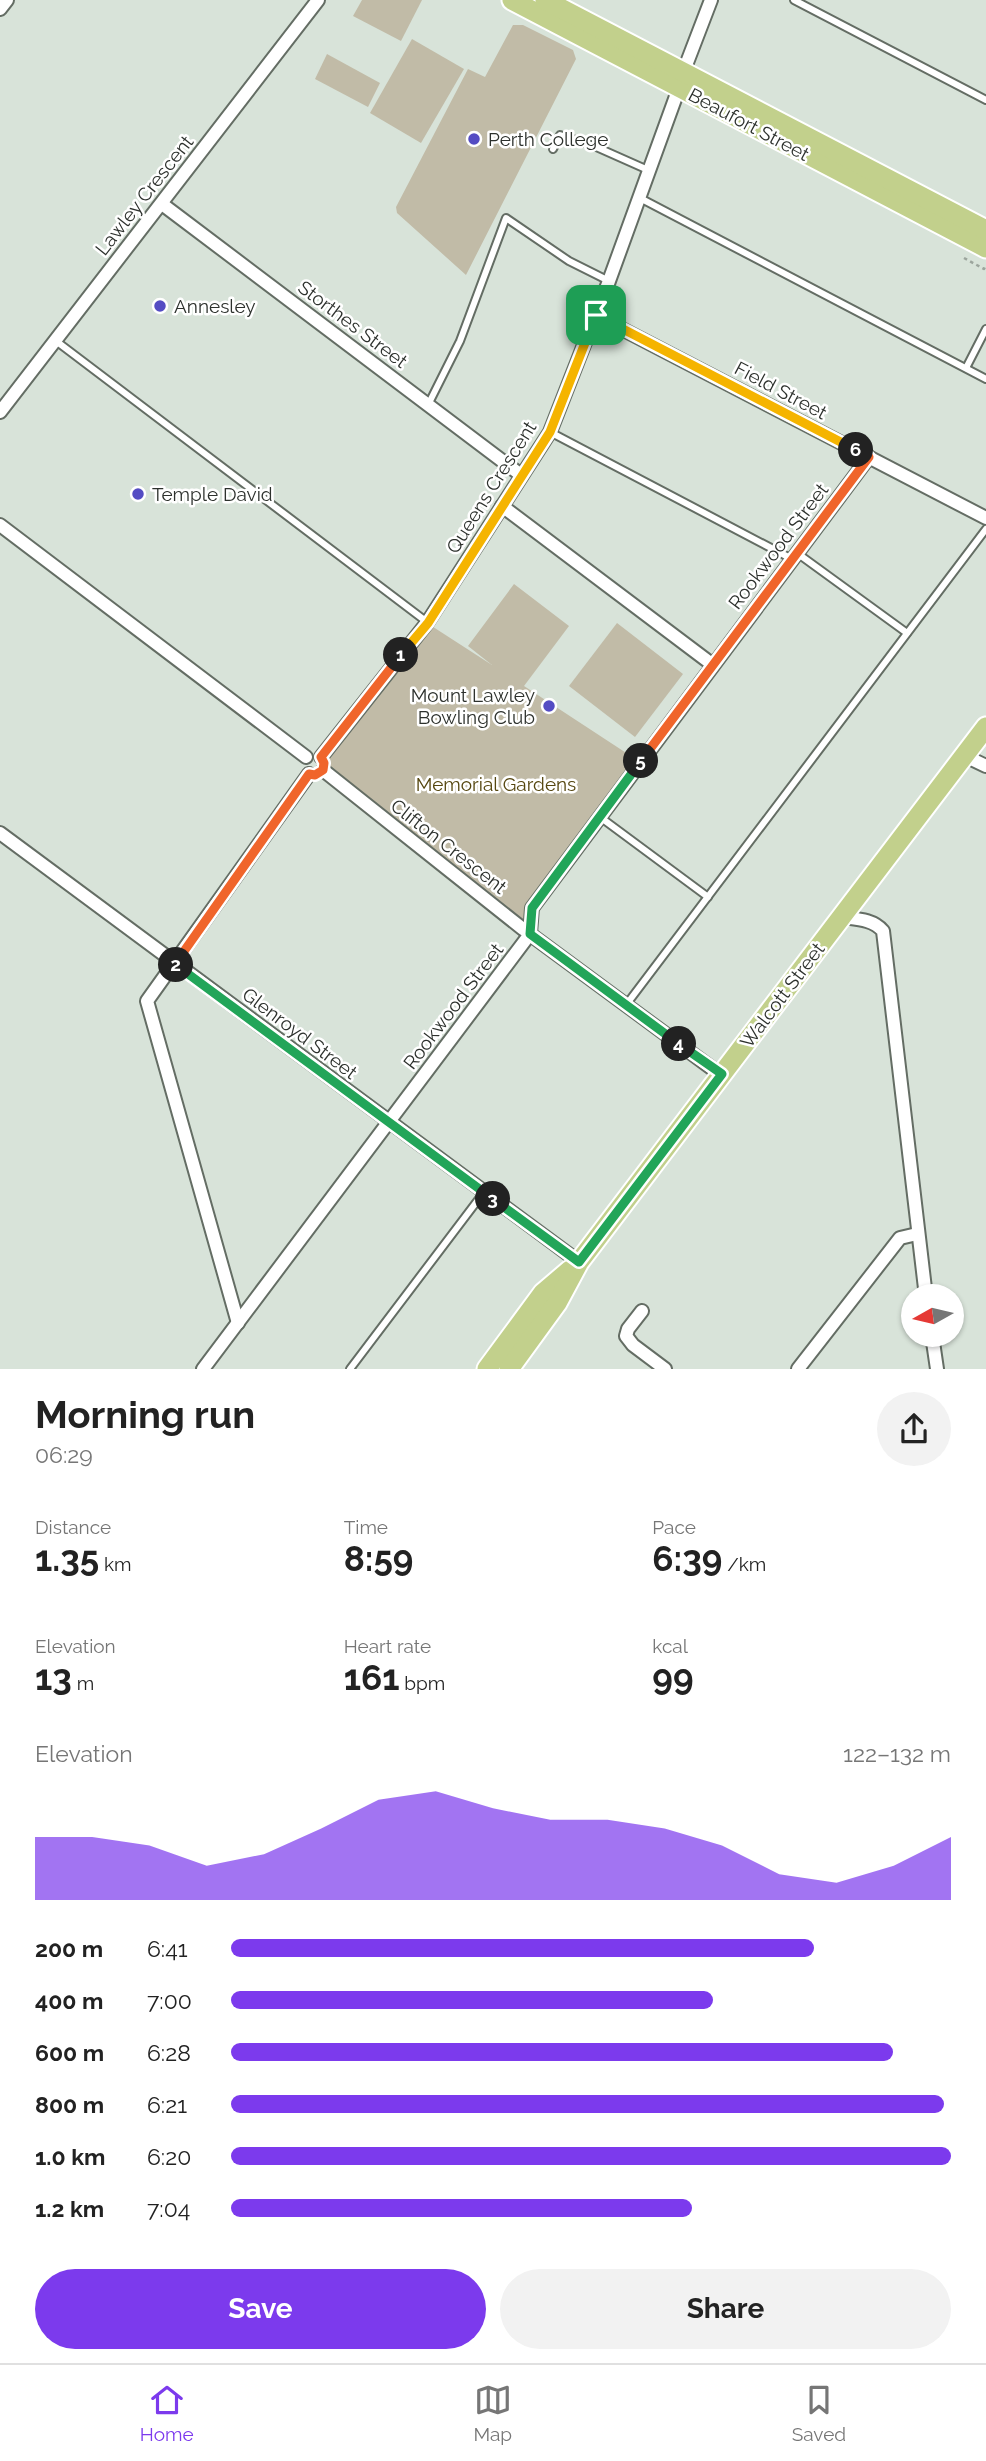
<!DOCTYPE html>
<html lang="en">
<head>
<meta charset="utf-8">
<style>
  :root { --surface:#fff; --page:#f2f2f2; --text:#222; --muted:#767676; --line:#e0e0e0; --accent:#7c3aed }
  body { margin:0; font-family:Raleway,sans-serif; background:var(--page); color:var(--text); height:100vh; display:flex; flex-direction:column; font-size:26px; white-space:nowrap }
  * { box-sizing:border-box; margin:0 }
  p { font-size:23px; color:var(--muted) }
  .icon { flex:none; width:38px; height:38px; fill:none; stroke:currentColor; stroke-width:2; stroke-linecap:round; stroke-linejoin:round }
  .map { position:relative; height:1369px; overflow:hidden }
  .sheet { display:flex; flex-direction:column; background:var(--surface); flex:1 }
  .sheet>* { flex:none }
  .needle { width:46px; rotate:262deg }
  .fabs { position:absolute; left:901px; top:1284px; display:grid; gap:14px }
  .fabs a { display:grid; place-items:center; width:63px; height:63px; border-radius:50%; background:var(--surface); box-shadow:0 2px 5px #0004; font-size:35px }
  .pin { position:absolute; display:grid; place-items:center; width:60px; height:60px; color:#fff; margin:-30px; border-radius:14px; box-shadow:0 4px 10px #0006 }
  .km { position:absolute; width:35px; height:35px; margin:-18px; border-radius:50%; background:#222; color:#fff; font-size:19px; line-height:35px; text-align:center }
  .round { display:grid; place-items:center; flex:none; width:74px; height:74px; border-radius:37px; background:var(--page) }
  .summary { display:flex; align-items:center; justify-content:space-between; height:119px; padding:0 35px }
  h1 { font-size:38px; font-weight:700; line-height:52px }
  .figures { display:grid; grid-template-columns:repeat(3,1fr); gap:10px; height:119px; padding:7px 35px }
  .figures div { display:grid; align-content:center }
  .figures b { font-size:35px; font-weight:700 }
  .figures small { font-size:19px; font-weight:400 }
  .figures p { font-size:19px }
  .chart { height:196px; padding:14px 35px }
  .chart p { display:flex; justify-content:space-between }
  .chart svg { width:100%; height:126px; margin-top:7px; fill:var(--accent); opacity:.7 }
  .button { display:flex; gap:14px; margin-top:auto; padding:14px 35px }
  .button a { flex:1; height:80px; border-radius:42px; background:var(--accent); color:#fff; font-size:28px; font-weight:700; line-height:80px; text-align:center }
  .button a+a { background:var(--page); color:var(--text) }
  ul { padding:0 35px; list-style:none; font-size:23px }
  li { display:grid; grid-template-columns:112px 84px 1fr; align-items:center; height:52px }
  li i { height:18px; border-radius:9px; background:var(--accent) }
  .tabs { display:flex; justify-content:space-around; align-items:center; height:98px; border-top:2px solid var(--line); background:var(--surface); font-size:19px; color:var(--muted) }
  .tabs a { display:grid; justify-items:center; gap:4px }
  .tabs .selected { color:var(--accent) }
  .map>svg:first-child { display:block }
  .green { fill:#c1bba7 }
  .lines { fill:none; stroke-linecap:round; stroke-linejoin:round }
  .lane-casing { stroke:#646d64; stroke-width:10 }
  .street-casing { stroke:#646d64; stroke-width:16 }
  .primary-casing { stroke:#fff; stroke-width:23 }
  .path { stroke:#9ca59d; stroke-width:2.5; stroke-dasharray:3.5 3.5; stroke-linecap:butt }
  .lane { stroke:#fff; stroke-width:6 }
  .street { stroke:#fff; stroke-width:12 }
  .primary { stroke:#c2d08c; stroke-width:19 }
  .split-1-casing { stroke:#fff; stroke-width:14 }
  .split-2-casing { stroke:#fff; stroke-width:14 }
  .split-3-casing { stroke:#fff; stroke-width:14 }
  .split-4-casing { stroke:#fff; stroke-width:14 }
  .split-5-casing { stroke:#fff; stroke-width:14 }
  .split-6-casing { stroke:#fff; stroke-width:14 }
  .split-7-casing { stroke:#fff; stroke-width:14 }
  .split-1 { stroke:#f5b400; stroke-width:9 }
  .split-2 { stroke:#f0652b; stroke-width:9 }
  .split-3 { stroke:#22a559; stroke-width:9 }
  .split-4 { stroke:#22a559; stroke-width:9 }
  .split-5 { stroke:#22a559; stroke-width:9 }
  .split-6 { stroke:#f0652b; stroke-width:9 }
  .split-7 { stroke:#f5b400; stroke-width:9 }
  .poi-dot { fill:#544cc3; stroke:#fff; stroke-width:2.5 }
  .labels { text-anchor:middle; stroke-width:5; stroke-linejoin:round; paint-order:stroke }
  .street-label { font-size:19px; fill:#2d312d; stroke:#fff }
  .poi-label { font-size:19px; fill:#2d312d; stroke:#fff; text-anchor:start }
  .park-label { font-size:19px; fill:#55460f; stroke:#fff }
</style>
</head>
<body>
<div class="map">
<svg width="986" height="1369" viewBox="0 0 986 1369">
  <rect width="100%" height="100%" fill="#d8e3d9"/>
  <g class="green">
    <polygon points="362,0 422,0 401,41 353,16"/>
    <polygon points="513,25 523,25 573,50 576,59 466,275 397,213 396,207 468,69 485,77"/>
    <polygon points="412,39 464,69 421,143 370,113"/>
    <polygon points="327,54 380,83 368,107 315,79"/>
    <polygon points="514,584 569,626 524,686 640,762 523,929 316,766 427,623 492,665 468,646"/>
    <polygon points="617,623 683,674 635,737 569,686"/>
  </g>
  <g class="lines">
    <defs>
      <g id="lane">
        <polyline points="794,0 986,100"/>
        <polyline points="553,149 560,135 594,146 648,170"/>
        <polyline points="638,197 986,379"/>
        <polyline points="56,341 427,622"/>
        <polyline points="966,368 986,329"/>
        <polyline points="428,405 460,341 506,218 569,261 609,281"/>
        <polyline points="550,432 792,559"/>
        <polyline points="797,553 907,633"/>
        <polyline points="600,817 708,897"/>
        <polyline points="626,1005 986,529"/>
        <polyline points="350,1369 484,1192"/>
      </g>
      <g id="street">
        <polyline points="0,9 7,0"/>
        <polyline points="683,73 711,0"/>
        <polyline points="162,204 521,475"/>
        <polyline points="595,315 986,518"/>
        <polyline points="0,412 318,0"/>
        <polyline points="502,506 713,665"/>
        <polyline points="0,525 306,757"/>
        <polyline points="965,756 986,766"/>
        <polyline points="321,757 427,623 550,432 609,281 679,88"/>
        <polyline points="323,770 523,929 721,1075"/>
        <polyline points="0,833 579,1262"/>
        <path d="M842,917C856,919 873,919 883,931L926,1297"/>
        <polyline points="642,1311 628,1329 626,1336 633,1345 665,1369"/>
        <polyline points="238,1323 147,1001 309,774"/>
        <polyline points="932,1335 937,1369"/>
        <polyline points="203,1369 530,934 532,908 869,457"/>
        <polyline points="798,1369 900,1238 917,1234"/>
      </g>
      <g id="primary">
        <polyline points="512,0 986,248"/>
        <polyline points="545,0 986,230"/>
        <polyline points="487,1369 543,1293 570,1270"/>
        <polyline points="509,1369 557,1303 579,1262 986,727"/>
      </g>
    </defs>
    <use href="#lane" class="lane-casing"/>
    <use href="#street" class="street-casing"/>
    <use href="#primary" class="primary-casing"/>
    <polyline class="path" points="964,258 984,269 986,265"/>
    <use href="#lane" class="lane"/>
    <use href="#street" class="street"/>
    <use href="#primary" class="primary"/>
  </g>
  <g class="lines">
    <defs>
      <polyline id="split-1" points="401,655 428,623 550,432 596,315"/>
      <polyline id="split-2" points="176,965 175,964 309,774 315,775 323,770 324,763 321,757 401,655"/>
      <polyline id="split-3" points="176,965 493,1199"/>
      <polyline id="split-4" points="493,1199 579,1262 722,1074 679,1044"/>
      <polyline id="split-5" points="641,761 532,908 530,934 679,1044"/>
      <polyline id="split-6" points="641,761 869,457 856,450"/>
      <polyline id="split-7" points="596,315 856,450"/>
    </defs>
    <use href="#split-1" class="split-1-casing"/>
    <use href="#split-2" class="split-2-casing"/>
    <use href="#split-3" class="split-3-casing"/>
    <use href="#split-4" class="split-4-casing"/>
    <use href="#split-5" class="split-5-casing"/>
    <use href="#split-6" class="split-6-casing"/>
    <use href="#split-7" class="split-7-casing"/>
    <use href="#split-1" class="split-1"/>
    <use href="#split-2" class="split-2"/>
    <use href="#split-3" class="split-3"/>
    <use href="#split-4" class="split-4"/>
    <use href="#split-5" class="split-5"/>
    <use href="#split-6" class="split-6"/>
    <use href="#split-7" class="split-7"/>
  </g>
  <g class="poi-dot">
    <circle cx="474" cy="139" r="7"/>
    <circle cx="160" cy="306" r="7"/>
    <circle cx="138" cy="494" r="7"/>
    <circle cx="549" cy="706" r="7"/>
  </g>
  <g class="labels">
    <g class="street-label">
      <text transform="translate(749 124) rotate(28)" y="7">Beaufort Street</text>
      <text transform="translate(144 195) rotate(-52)" y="7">Lawley Crescent</text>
      <text transform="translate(353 324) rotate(37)" y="7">Storthes Street</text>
      <text transform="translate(781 390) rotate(28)" y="7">Field Street</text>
      <text transform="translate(491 487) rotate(-58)" y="7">Queens Crescent</text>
      <text transform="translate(778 546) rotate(-53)" y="7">Rookwood Street</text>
      <text transform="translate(449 846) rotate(38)" y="7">Clifton Crescent</text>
      <text transform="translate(782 995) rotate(-53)" y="7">Walcott Street</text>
      <text transform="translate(453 1006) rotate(-53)" y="7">Rookwood Street</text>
      <text transform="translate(300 1033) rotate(37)" y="7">Glenroyd Street</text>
    </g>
    <g class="poi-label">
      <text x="488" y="146">Perth College</text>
      <text x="174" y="313">Annesley</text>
      <text x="152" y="501">Temple David</text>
      <text x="535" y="702" text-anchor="end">Mount Lawley<tspan x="535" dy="22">Bowling Club</tspan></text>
    </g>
    <g class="park-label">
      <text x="496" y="791">Memorial Gardens</text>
    </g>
  </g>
</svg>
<div class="fabs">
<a><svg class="needle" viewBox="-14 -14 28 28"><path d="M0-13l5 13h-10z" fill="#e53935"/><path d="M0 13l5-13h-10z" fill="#767676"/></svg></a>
</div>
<div class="pin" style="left:596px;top:315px;background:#1e9e55"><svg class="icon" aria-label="arrive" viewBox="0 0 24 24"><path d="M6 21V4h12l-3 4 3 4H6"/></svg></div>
<b class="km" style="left:401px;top:655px">1</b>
<b class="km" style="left:176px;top:965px">2</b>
<b class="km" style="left:493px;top:1199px">3</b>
<b class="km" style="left:679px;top:1044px">4</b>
<b class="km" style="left:641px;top:761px">5</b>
<b class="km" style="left:856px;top:450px">6</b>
</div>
<section class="sheet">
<div class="summary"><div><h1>Morning run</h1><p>06:29</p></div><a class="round"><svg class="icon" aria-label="share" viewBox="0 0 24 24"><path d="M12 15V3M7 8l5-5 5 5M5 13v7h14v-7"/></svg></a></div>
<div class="figures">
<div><p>Distance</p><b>1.35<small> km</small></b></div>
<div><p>Time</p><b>8:59</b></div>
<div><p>Pace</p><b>6:39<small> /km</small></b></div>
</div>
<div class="figures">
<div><p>Elevation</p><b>13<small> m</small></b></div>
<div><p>Heart rate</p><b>161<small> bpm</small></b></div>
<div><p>kcal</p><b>99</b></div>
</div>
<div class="chart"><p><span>Elevation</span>122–132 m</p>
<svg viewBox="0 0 160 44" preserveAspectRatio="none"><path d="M0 44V22L10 22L20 25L30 32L40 28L50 19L60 9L70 6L80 12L90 16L100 16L110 19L120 25L130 35L140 38L150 32L160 22V44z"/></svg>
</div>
<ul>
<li><b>200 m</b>6:41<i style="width:81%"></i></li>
<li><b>400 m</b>7:00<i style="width:67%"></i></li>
<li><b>600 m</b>6:28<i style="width:92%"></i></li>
<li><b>800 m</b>6:21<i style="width:99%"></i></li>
<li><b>1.0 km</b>6:20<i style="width:100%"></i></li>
<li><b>1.2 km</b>7:04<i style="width:64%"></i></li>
</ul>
<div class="button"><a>Save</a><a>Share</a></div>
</section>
<nav class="tabs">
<a class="selected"><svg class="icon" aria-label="home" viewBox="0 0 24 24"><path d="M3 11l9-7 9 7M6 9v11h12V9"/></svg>Home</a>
<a><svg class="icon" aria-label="map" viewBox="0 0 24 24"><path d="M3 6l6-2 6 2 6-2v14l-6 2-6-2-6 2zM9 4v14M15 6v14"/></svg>Map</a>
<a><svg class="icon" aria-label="saved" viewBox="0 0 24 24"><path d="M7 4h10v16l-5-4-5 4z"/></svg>Saved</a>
</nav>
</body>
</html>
